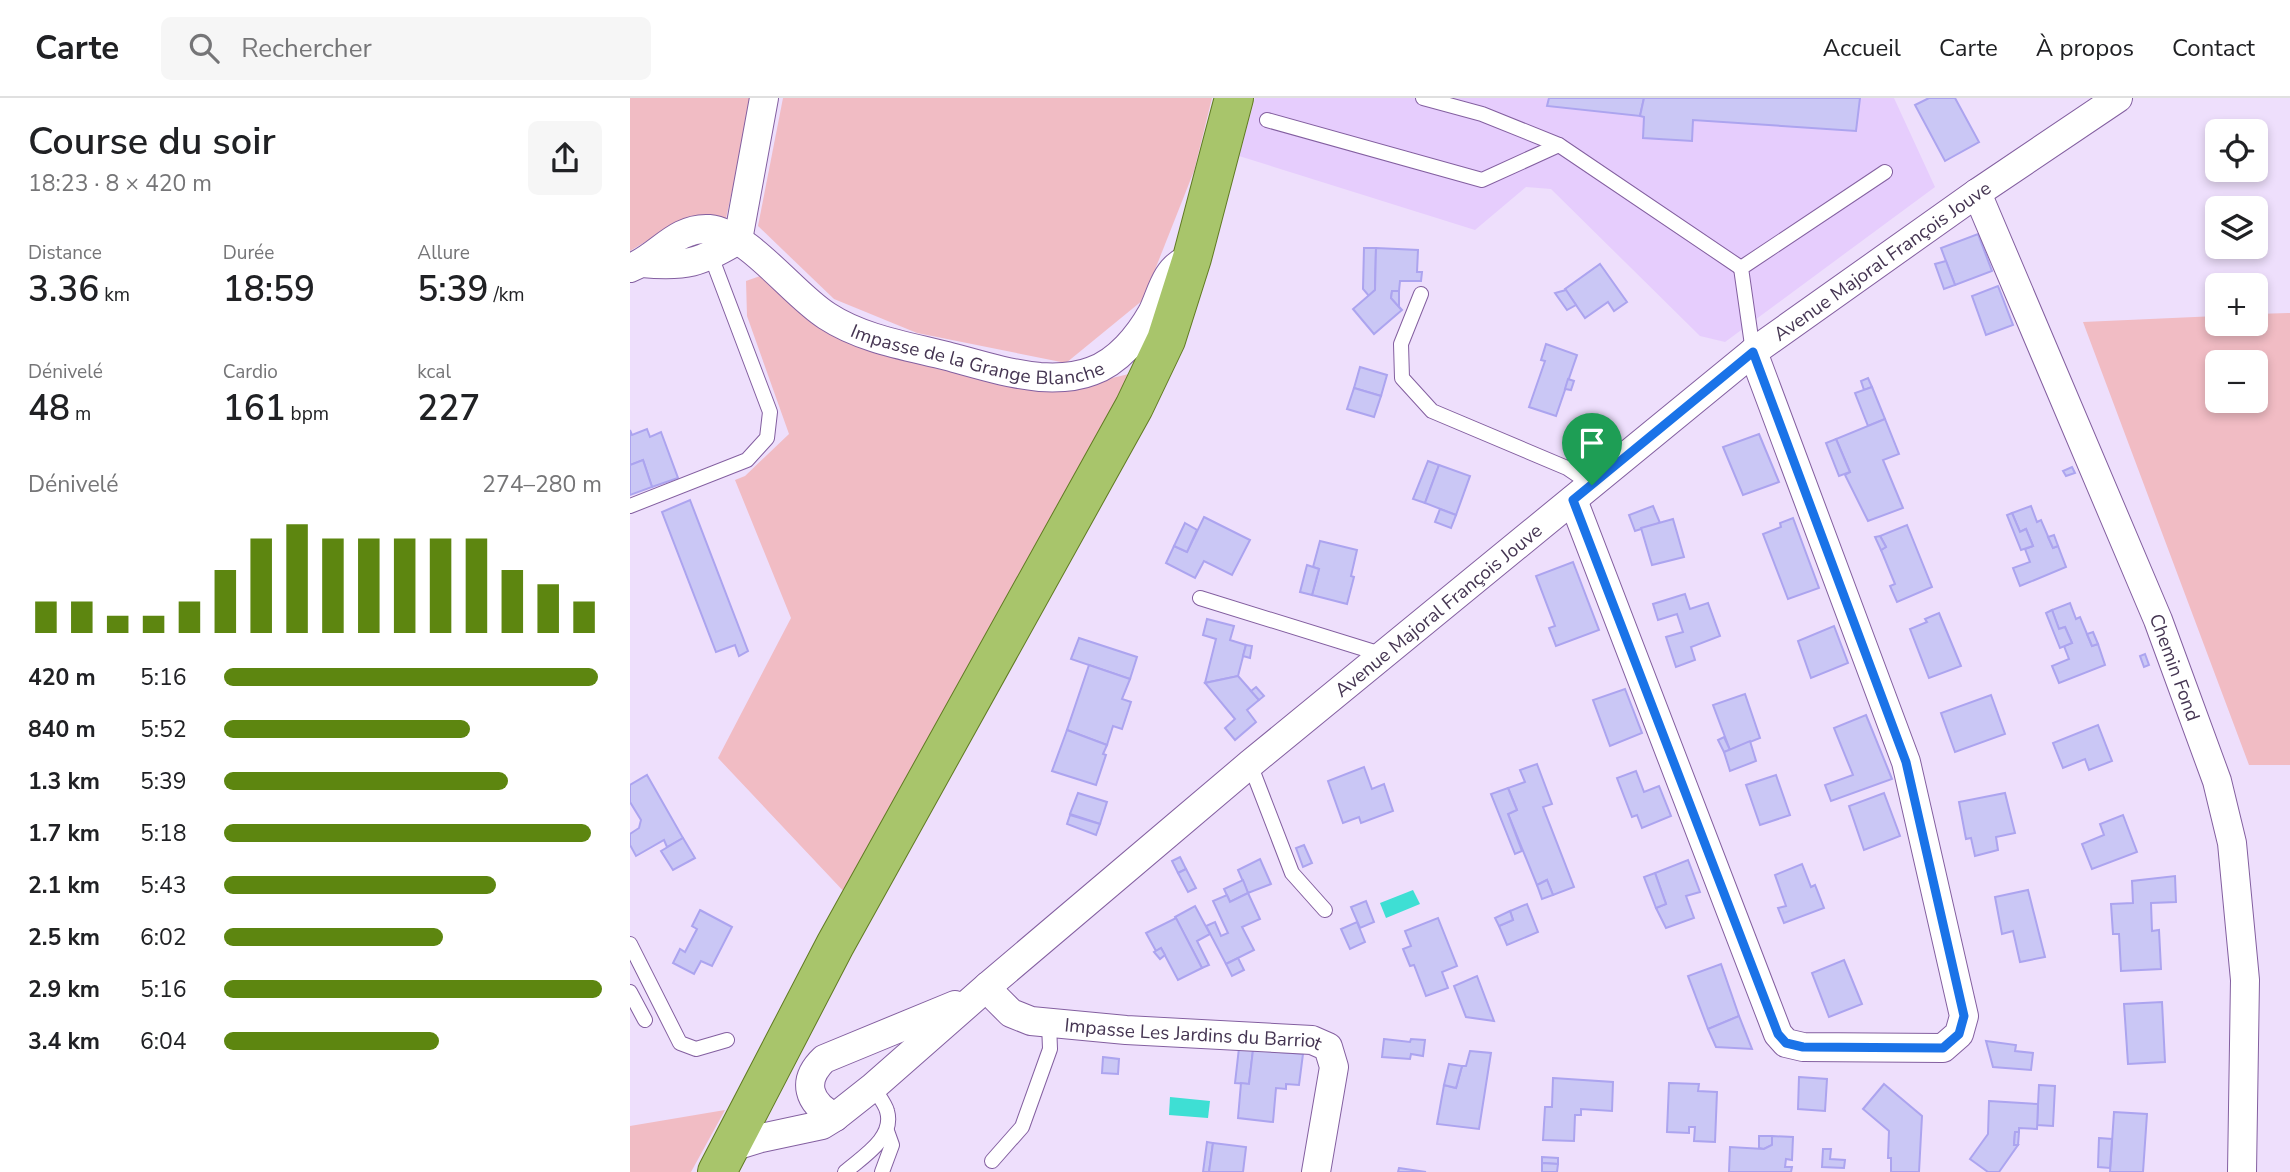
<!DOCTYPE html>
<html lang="fr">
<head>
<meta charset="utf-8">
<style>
  :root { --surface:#fff; --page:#f6f6f6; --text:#202124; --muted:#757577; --line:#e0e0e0; --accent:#5d8610 }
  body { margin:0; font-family:"Nunito Sans",sans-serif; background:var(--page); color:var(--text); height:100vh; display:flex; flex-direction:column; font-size:26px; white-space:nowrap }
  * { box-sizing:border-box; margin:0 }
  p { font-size:23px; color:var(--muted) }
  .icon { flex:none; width:38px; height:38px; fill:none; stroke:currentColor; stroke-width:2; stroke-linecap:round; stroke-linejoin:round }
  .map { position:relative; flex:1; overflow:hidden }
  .drawer { display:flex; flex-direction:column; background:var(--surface); width:630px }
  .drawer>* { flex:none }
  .fabs { position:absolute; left:1575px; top:21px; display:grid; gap:14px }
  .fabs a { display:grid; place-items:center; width:63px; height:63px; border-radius:10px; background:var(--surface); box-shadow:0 4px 10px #0003; font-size:35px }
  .pin { position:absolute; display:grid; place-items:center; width:60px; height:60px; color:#fff; margin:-72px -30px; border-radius:50% 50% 50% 0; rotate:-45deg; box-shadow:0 0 7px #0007 }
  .pin .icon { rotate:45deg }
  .round { display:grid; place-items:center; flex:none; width:74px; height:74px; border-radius:10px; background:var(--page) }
  .headline { display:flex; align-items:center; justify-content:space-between; height:119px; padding:0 28px }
  h1 { font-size:38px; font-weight:600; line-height:52px }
  .figures { display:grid; grid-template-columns:repeat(3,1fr); gap:10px; height:119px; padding:7px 28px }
  .figures div { display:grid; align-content:center }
  .figures b { font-size:35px; font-weight:600 }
  .figures small { font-size:19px; font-weight:400 }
  .figures p { font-size:19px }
  .chart { height:196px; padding:14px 28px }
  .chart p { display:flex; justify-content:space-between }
  .chart svg { width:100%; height:126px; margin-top:7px; stroke:var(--accent); stroke-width:6 }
  ul { padding:0 28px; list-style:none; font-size:23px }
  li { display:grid; grid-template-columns:112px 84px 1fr; align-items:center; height:52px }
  li i { height:18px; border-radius:9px; background:var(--accent) }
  header { display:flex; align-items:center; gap:42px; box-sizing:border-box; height:98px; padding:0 35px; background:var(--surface); border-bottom:2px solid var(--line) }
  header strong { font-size:33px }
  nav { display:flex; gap:38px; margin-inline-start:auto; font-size:24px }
  .search { width:490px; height:63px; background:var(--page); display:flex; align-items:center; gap:18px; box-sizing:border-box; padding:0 24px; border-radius:10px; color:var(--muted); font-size:26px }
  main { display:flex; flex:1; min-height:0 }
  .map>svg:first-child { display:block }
  .built { fill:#e6cdfd }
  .green { fill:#f1bcc4; fill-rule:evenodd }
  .water { fill:#3edfd4 }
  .building { fill:#cac7f5; stroke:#aca4ef; stroke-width:2 }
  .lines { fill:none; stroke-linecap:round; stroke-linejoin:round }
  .lane-casing { stroke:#835fa0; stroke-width:16 }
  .street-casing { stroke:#835fa0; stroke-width:30 }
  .primary-casing { stroke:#607a22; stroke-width:40 }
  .lane { stroke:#fff; stroke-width:14 }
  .street { stroke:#fff; stroke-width:28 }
  .primary { stroke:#a8c56b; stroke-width:38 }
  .route-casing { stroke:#fff; stroke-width:14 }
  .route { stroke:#1a73e8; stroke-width:9 }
  .labels { text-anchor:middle; stroke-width:5; stroke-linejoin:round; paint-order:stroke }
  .street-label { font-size:19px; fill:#453552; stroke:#fff }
</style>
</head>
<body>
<header>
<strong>Carte</strong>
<div class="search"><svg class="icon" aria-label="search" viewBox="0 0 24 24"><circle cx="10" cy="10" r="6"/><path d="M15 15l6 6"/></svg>Rechercher</div>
<nav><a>Accueil</a><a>Carte</a><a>À propos</a><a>Contact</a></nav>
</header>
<main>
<section class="drawer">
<div class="headline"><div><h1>Course du soir</h1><p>18:23 · 8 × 420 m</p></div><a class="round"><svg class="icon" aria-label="share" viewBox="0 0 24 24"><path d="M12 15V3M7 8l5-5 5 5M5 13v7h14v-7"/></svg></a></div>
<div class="figures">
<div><p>Distance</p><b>3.36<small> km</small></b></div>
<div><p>Durée</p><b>18:59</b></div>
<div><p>Allure</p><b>5:39<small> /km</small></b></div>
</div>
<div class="figures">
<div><p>Dénivelé</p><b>48<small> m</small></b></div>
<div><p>Cardio</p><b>161<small> bpm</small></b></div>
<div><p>kcal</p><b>227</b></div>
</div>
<div class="chart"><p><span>Dénivelé</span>274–280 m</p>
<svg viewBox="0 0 160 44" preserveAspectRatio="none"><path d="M5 44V33M15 44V33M25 44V38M35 44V38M45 44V33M55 44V22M65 44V11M75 44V6M85 44V11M95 44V11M105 44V11M115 44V11M125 44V11M135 44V22M145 44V27M155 44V33"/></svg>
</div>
<ul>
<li><b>420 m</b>5:16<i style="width:99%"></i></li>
<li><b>840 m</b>5:52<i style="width:65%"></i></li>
<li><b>1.3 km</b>5:39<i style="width:75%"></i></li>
<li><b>1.7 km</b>5:18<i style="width:97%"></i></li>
<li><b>2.1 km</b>5:43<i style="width:72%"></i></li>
<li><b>2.5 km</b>6:02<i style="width:58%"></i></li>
<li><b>2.9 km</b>5:16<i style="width:100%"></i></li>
<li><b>3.4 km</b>6:04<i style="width:57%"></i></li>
</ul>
</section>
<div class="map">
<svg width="1660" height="1074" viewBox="0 0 1660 1074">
  <rect width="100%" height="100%" fill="#eedffc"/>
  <polygon class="built" points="625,0 1264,0 1305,89 1095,244 1070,238 921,91 896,89 845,132 609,58"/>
  <g class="green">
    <polygon points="0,0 123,0 96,120 48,124 0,153"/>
    <polygon points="153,0 582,0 564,73 513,202 436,265 287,235 204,201 128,128"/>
    <polygon points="133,177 209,237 308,271 435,291 499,276 493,297 218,798 88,660 161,520 105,382 115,378 159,336 117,218 116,183"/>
    <path d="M1660,215V667H1619L1453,224L1587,218V226H1626V216ZM1587,264H1626V303H1587Z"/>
    <polygon points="95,1012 61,1074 0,1074 0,1028"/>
  </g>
  <g class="water">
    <polygon points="783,792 790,806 756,820 750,805"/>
    <polygon points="540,999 580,1003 578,1020 539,1017"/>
  </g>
  <g class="building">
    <polygon points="919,0 1014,0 1010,18 917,8"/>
    <polygon points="1014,0 1230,0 1226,33 1063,22 1062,43 1013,40 1014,19 1010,18"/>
    <polygon points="1299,0 1325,0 1349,44 1315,63 1285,7"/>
    <polygon points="1348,136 1362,173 1325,187 1311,150"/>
    <polygon points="734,150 746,150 745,192 739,198 733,191"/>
    <polygon points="746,150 788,152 787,174 792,174 791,183 770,183 769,193 762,193 761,200 772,212 744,236 723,211 745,192"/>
    <polygon points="1316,163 1325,187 1314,191 1305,166"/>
    <polygon points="970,166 997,204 984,213 978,204 955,220 935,191"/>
    <polygon points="1368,188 1383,227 1356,237 1342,198"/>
    <polygon points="936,192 946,207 937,212 925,195"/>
    <polygon points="762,193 769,193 769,209 761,200"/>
    <polygon points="916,246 947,257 926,318 899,309 915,263 911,262"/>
    <polygon points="730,269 757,277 751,298 724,290"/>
    <polygon points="1238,280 1242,289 1234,292 1231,283"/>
    <polygon points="938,281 944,283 941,292 935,291"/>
    <polygon points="1242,289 1255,321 1238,328 1225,295"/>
    <polygon points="724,290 751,298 744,319 717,311"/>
    <polygon points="1255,321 1269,356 1253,362 1273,410 1238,423 1215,377 1220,374 1206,341"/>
    <polygon points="17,331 20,339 31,334 48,380 22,389 13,362 0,367 0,332 2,337"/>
    <polygon points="1129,336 1149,384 1113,397 1093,349"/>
    <polygon points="1206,341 1220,374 1209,378 1196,345"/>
    <polygon points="953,349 960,359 951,366 943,357"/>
    <polygon points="13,362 22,389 0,397 0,367"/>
    <polygon points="798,363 809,367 795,405 783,401"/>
    <polygon points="809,367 840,378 826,417 795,405"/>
    <polygon points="1442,369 1445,375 1436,378 1433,373"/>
    <polygon points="60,402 118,553 109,558 105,547 86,554 32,414"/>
    <polygon points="1023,408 1030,425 1005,433 999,417"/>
    <polygon points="1401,408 1407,424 1411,422 1423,450 1428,448 1436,469 1390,488 1383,470 1400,464 1395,451 1403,448 1396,431 1390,434 1382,415"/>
    <polygon points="810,411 826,417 821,430 805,424"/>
    <polygon points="1382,415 1390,434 1396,431 1403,448 1391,452 1377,417"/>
    <polygon points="574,419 620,442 602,477 574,463 565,480 536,465 544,448 557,454"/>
    <polygon points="1163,420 1189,490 1158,501 1133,436 1151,429 1150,425"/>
    <polygon points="1043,421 1054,459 1022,467 1011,430"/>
    <polygon points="555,425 567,432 557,454 544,448"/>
    <polygon points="1277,427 1302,489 1267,504 1260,488 1265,486 1251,452 1256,449 1250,438"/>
    <polygon points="1424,437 1428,448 1423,450 1418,439"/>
    <polygon points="1250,438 1256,449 1251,452 1245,439"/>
    <polygon points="690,443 727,452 721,478 724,479 717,506 682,497 689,471 683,469"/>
    <polygon points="943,464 969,532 926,548 919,530 925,528 906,478"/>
    <polygon points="677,467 689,471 682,497 670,494"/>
    <polygon points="1055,496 1060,511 1078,505 1090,538 1061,549 1065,562 1046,569 1036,539 1053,534 1047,516 1028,522 1023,506"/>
    <polygon points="1440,505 1446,521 1450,519 1462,548 1468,546 1475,567 1429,585 1422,568 1439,561 1434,548 1442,545 1435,529 1429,531 1422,512"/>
    <polygon points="1422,512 1429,531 1435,529 1442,545 1430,550 1416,515"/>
    <polygon points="1309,515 1331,568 1299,580 1280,531 1297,524 1295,521"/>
    <polygon points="577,521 604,528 600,542 616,547 608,578 575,585 586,541 573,537"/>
    <polygon points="1204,528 1218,565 1181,580 1168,543"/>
    <polygon points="1463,534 1468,546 1462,548 1457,536"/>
    <polygon points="449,540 507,559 500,581 441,561"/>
    <polygon points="616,547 622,548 620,560 613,558"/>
    <polygon points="1515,556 1519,567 1514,569 1510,558"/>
    <polygon points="459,567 500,581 492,601 501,604 492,631 483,628 477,647 437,632"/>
    <polygon points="608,578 629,602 617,612 626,624 605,642 595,630 605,621 575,585"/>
    <polygon points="626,589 634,598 629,602 621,593"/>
    <polygon points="995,591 1012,635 980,648 963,602"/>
    <polygon points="1115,596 1130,640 1100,652 1083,607"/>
    <polygon points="1361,597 1375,636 1325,654 1311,615"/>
    <polygon points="1236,617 1262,681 1201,703 1195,687 1223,677 1204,630"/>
    <polygon points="1468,627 1482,663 1459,672 1455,661 1433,670 1423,645"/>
    <polygon points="437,632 477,647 473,656 476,657 466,687 422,673"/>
    <polygon points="1094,639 1100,652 1094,654 1088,642"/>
    <polygon points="1120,643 1126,663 1100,673 1094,654"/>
    <polygon points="907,666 922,706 913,709 944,789 923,797 917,782 907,787 878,716 887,712 878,690 895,684 890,672"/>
    <polygon points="734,669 742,691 754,686 763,713 731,725 729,719 713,725 698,683"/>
    <polygon points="1006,673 1014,694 1029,688 1041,718 1012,730 1007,717 1002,719 987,680"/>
    <polygon points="17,677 53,740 37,749 34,742 6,758 0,747 0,736 9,730 11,722 0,704 0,687"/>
    <polygon points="1146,677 1160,717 1130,727 1116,687"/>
    <polygon points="878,690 887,712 878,716 892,753 885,756 861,696"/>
    <polygon points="448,695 477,704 470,726 440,716"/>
    <polygon points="1254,695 1270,738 1234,752 1219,708"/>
    <polygon points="1375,695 1385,735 1366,739 1368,752 1345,758 1341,740 1336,741 1329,704"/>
    <polygon points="440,717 470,726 466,737 437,726"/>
    <polygon points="1493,717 1507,754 1462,771 1452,746 1474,737 1470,726"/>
    <polygon points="53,740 65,760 43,772 31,753"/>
    <polygon points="674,747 682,765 673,769 666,750"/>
    <polygon points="550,759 556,771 548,775 542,763"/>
    <polygon points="630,761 641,786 618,795 608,772"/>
    <polygon points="1058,762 1070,794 1056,798 1064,820 1036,830 1026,810 1036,806 1025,775"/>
    <polygon points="1172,766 1181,789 1185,787 1194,810 1154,825 1148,810 1156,808 1145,777"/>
    <polygon points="556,771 566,790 558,794 548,775"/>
    <polygon points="1025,775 1036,806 1026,810 1014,779"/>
    <polygon points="1545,778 1546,804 1521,805 1522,833 1529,832 1531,871 1491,873 1489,836 1483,836 1481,806 1503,805 1502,783"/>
    <polygon points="613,782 618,795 600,804 594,791"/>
    <polygon points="917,782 923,797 912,801 907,787"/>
    <polygon points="1398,792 1415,859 1390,864 1383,833 1372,836 1365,799"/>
    <polygon points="618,795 630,821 612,829 624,852 596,866 576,828 585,824 591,838 598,835 583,803 597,797 600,804"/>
    <polygon points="736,803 744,824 730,830 721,809"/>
    <polygon points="897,806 908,834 877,847 869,828 883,822 880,813"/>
    <polygon points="565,808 580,836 567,843 579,867 572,870 545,819"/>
    <polygon points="70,812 102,829 82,868 71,863 64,876 43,865 50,851 55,854 67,831 62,828"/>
    <polygon points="880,813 883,822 869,828 865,820"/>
    <polygon points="546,820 572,870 548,882 531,850 526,853 516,835"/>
    <polygon points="808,820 827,868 812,874 818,890 796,898 784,867 780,868 773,851 781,848 775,833"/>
    <polygon points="727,824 735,844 720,851 711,831"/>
    <polygon points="531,850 535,857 530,861 524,854"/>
    <polygon points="608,860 614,872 602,878 596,866"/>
    <polygon points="1214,862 1232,906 1199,919 1182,875"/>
    <polygon points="1091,866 1109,918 1078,931 1058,878"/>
    <polygon points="847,878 864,923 836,919 824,888"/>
    <polygon points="1532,904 1535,964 1498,966 1494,906"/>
    <polygon points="1109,918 1122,951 1086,949 1078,931"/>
    <polygon points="754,941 780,944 781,941 795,942 793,958 781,956 780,961 752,959"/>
    <polygon points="1356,943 1386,947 1385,953 1403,955 1401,972 1363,969"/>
    <polygon points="609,950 623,952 619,986 605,985"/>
    <polygon points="623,952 673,956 669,987 656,986 656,991 646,990 643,1024 608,1020 611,985 619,986"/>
    <polygon points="840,953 861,955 849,1031 807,1026 814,987 826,990 832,968 836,968"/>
    <polygon points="473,959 489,961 488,976 472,975"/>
    <polygon points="819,966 832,968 826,990 814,987"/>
    <polygon points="1169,979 1197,981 1195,1013 1168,1011"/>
    <polygon points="923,980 983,984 982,1013 951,1011 951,1017 945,1017 944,1043 913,1042 915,1009 922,1009"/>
    <polygon points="1039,985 1069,986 1068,993 1087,994 1085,1044 1064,1043 1065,1029 1059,1029 1059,1035 1037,1034"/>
    <polygon points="1254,986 1292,1018 1289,1074 1261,1074 1261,1060 1258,1060 1259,1033 1233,1011"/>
    <polygon points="1409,987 1425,988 1423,1028 1407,1027"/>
    <polygon points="1359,1003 1408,1006 1407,1031 1389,1030 1389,1034 1385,1034 1384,1047 1388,1047 1369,1074 1358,1074 1340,1061 1358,1036"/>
    <polygon points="1484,1014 1517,1016 1513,1074 1480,1074"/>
    <polygon points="1385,1034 1389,1034 1388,1047 1384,1047"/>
    <polygon points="1129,1038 1142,1038 1142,1047 1134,1051 1129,1050"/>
    <polygon points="1142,1038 1163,1039 1162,1062 1156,1061 1155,1069 1162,1069 1161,1074 1099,1074 1100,1049 1134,1051 1142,1047"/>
    <polygon points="1469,1040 1482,1041 1480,1070 1468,1069"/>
    <polygon points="577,1044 583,1045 579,1074 573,1074"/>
    <polygon points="583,1045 616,1049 613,1074 579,1074"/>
    <polygon points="1193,1051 1201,1051 1200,1061 1215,1062 1214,1070 1192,1069"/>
    <polygon points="912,1059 928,1060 928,1066 912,1065"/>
    <polygon points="912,1065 928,1066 927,1074 912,1074"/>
    <polygon points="769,1070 796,1074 768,1074"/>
  </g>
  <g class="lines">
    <defs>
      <g id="lane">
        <polyline points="793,0 852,16 929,47 1111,170"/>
        <polyline points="637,22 852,82 929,47"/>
        <polyline points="791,196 771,246 772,280 802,313 937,370 962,387"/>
        <polyline points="1123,254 1111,170 1255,74"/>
        <polyline points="0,408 117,362 137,340 140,314 81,158"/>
        <polyline points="570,500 754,557"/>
        <polyline points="620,666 662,775 695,812"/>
        <polyline points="0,846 50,945 66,951 97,942"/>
        <polyline points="0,894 15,922"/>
        <polyline points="362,1063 392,1029 420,951 419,925"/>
        <path d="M215,1074C232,1059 265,1040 257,1013C255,1005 247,996 243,989"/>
        <polyline points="252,1074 262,1047 257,1033"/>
      </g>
      <g id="street">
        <path id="s1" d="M1347,95L1528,522L1587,683L1602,745L1615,882L1612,1074"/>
        <polyline points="108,142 134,0"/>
        <path d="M12,165C56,169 70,165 108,142"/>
        <path id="s2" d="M0,170C28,160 45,129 79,131C119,135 163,197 197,218C232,241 277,248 317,258C347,266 378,276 410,279C426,280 447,279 462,273C488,264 509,238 522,215C531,197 535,172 555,163"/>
        <polyline points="943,402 1148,936 1156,945 1173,949 1313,950 1329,936 1334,918 1276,664 1123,254"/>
        <path id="s3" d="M358,888L366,900L381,915L401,923L496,932L682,942L698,949L704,969L686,1074"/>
        <path d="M205,1019C178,1005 171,983 194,961L325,907"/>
        <path id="s4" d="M102,1049L131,1040L192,1027L205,1019L243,989L358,888L620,666L1123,254L1347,95L1488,0"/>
      </g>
      <polyline id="primary" points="87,1074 205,847 504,309 536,242 562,160 604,0"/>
    </defs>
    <use href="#lane" class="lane-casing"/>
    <use href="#street" class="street-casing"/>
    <use href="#primary" class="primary-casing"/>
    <use href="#lane" class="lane"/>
    <use href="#street" class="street"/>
    <use href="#primary" class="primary"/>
  </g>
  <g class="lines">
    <defs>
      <polygon id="route" points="1123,254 1276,664 1334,918 1329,936 1313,950 1173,949 1156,945 1148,936 943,402"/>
    </defs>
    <use href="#route" class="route-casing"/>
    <use href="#route" class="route"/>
  </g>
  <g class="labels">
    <g class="street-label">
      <text dy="7" stroke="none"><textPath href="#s4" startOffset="1461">Avenue Majoral François Jouve</textPath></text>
      <text dy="7" stroke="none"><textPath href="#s2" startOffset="396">Impasse de la Grange Blanche</textPath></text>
      <text dy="7" stroke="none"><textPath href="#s4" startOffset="896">Avenue Majoral François Jouve</textPath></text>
      <text dy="7" stroke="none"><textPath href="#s1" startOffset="514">Chemin Fond</textPath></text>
      <text dy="7" stroke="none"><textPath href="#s3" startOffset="220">Impasse Les Jardins du Barriot</textPath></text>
    </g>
  </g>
</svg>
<div class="fabs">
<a><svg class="icon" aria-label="locate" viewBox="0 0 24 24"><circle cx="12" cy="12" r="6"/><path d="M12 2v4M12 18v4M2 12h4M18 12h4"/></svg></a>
<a><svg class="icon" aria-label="layers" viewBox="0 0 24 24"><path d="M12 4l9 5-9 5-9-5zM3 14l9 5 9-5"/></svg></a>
<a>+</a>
<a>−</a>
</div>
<div class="pin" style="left:962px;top:387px;background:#1e9e55"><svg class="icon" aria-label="arrive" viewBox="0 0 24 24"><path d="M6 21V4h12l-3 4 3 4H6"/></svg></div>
</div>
</main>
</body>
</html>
